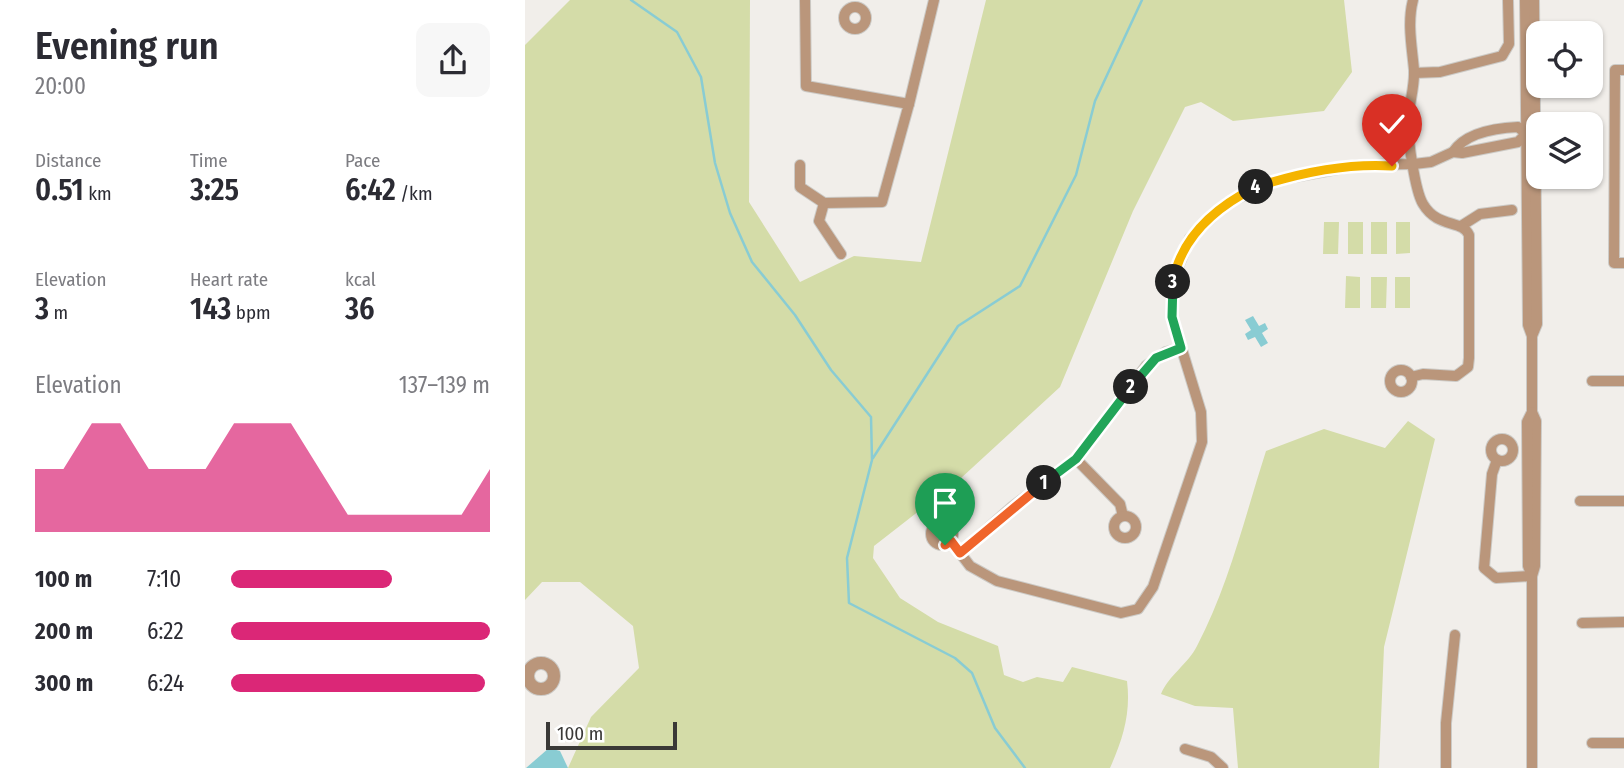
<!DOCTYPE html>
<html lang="en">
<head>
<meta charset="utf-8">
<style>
  :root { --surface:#fff; --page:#f7f7f7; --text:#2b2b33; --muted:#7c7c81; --accent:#db2777 }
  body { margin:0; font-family:"Fira Sans Condensed",sans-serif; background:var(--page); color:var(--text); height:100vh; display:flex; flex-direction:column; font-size:26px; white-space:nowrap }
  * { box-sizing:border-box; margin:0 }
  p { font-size:23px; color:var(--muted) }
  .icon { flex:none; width:38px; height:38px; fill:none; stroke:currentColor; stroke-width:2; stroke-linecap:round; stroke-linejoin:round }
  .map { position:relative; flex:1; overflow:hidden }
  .details { display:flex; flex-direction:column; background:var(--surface); width:525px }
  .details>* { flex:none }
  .tools { position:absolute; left:1001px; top:21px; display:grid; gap:14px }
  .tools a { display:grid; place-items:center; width:77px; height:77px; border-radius:14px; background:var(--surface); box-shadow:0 2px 5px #0004; font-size:35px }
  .scale { position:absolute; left:21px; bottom:18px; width:131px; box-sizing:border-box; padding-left:7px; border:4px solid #3a3937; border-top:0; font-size:19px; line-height:24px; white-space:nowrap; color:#3a3937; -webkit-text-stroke:5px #fff; paint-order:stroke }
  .pin { position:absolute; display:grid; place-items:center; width:60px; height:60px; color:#fff; margin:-72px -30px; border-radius:50% 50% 50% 0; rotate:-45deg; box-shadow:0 0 7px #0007 }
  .pin .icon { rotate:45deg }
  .km { position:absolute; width:35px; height:35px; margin:-18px; border-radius:50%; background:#222; color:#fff; font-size:19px; line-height:35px; text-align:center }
  .round { display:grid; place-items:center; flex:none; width:74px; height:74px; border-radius:14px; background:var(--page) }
  .overview { display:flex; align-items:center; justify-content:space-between; height:119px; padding:0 35px }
  h1 { font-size:38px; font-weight:600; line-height:52px }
  .figures { display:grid; grid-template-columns:repeat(3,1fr); gap:10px; height:119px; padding:7px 35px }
  .figures div { display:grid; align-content:center }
  .figures b { font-size:30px; font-weight:600 }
  .figures small { font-size:19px; font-weight:400 }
  .figures p { font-size:19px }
  .chart { height:196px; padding:14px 35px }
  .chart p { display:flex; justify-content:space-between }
  .chart svg { width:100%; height:126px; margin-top:7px; fill:var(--accent); opacity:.7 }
  ul { padding:0 35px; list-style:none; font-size:23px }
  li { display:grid; grid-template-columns:112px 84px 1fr; align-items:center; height:52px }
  li i { height:18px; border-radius:9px; background:var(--accent) }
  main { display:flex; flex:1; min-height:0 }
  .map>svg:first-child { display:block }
  .green { fill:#d4dca8 }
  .water { fill:#89ccd3 }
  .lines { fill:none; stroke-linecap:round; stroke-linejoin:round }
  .stream { stroke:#89ccd3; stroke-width:2.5 }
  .minor-casing { stroke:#cccac6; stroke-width:12 }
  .tertiary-casing { stroke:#cccac6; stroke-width:14 }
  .minor { stroke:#ba967b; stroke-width:10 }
  .tertiary { stroke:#ba967b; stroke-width:12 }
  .split-1-casing { stroke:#fff; stroke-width:14 }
  .split-2-casing { stroke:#fff; stroke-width:14 }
  .split-3-casing { stroke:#fff; stroke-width:14 }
  .split-4-casing { stroke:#fff; stroke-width:14 }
  .split-5-casing { stroke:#fff; stroke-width:14 }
  .split-1 { stroke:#f0652b; stroke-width:9 }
  .split-2 { stroke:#22a559; stroke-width:9 }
  .split-3 { stroke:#22a559; stroke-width:9 }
  .split-4 { stroke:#f5b400; stroke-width:9 }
  .split-5 { stroke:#f5b400; stroke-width:9 }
</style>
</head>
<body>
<main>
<section class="details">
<div class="overview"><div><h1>Evening run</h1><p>20:00</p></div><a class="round"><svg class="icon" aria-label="share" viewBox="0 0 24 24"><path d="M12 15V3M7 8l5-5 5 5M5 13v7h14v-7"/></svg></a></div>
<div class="figures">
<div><p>Distance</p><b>0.51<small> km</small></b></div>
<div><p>Time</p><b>3:25</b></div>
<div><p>Pace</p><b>6:42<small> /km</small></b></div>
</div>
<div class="figures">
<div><p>Elevation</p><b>3<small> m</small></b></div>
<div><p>Heart rate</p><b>143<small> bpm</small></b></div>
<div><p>kcal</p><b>36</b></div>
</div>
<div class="chart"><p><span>Elevation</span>137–139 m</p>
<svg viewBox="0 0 160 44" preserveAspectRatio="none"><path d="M0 44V22L10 22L20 6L30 6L40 22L50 22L60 22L70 6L80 6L90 6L100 22L110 38L120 38L130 38L140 38L150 38L160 22V44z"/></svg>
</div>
<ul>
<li><b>100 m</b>7:10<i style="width:62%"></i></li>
<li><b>200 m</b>6:22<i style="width:100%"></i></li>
<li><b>300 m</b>6:24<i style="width:98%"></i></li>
</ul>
</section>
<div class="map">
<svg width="1099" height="768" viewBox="0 0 1099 768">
  <rect width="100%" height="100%" fill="#f1eeea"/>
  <g class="green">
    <path d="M45,0H225L224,202L275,282L329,256L396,262L461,0H819L827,72L799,111L708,121L676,102L660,107L608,211L535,387L435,479L349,546L348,558L375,598L413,622L473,646L479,675L498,682L512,677L538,682L547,667L602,681C606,713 598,739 585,768H43L66,717L114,668L108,626L55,582H17L0,600V45Z"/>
    <polygon points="799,222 814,222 813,254 798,254"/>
    <rect x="823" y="222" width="15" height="32"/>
    <rect x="846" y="222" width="16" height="32"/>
    <polygon points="871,222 885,222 885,253 871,254"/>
    <polygon points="821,276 835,277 835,308 820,308"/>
    <polygon points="846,277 862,277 861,308 846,308"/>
    <rect x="870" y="277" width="15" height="31"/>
    <path d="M883,421L910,439L859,647L854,768H713L708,708L670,706L636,694C644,675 663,664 672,646C704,585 720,516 741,451L799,429L860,448Z"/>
  </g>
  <g class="water">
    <polygon points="728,316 734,326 740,323 743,329 737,333 743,343 736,347 730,337 723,340 720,334 726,330 720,320"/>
    <polygon points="24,748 35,751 43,768 1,768"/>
  </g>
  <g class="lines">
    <g class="stream">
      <polyline points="106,0 152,32 176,77 190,163 205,213 227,262 270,315 306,370 346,417 347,460 322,558 324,603 430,658 447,673 470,728 500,768"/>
      <polyline points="348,458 433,326 495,286 551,175 570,101 617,0"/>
    </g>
    <defs>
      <g id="minor">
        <polyline points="280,0 281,86 384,104 357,202 299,203"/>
        <polyline points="1000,0 1003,325 1007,336 1007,412 1011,421 1010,566 1007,576 1007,768"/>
        <circle cx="330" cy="18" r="11"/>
        <polyline points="1099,70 1090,70 1089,263 1099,263"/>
        <polyline points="889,73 915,72 977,56 984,44 983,0"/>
        <polyline points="384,104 409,0"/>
        <path d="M928,152C941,132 971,128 993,127L1003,135"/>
        <polyline points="275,165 275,187 299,203 294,221 316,254"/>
        <polyline points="936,226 955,214 987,210"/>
        <polyline points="1007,336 1012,324 1009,0"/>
        <circle cx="876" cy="381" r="11"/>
        <path d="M886,377L898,374L931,376L943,367L944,358V235C937,219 913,229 898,204C890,191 883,140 883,124C883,106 890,88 889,70C887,47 882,23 888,0"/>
        <polyline points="1067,381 1099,381"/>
        <polyline points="1007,412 1002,422 1003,566 1007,576"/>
        <circle cx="977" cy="450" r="11"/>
        <polyline points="551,459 595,504 598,516"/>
        <polyline points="972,460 967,474 959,568 971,578 1007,576"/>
        <polyline points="1055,501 1099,501"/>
        <circle cx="600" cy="527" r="11"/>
        <circle cx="417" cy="534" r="11"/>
        <polyline points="426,541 445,566 472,581 596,613 613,609 628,587 677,442 676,412 647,317 648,279 665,238 702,203 753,180 834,165 889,164 906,162 928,152 937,153 993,142 1000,135"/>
        <polyline points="435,553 487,507 551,459 621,366 641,352 656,348"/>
        <polyline points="1057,623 1099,622"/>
        <polyline points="1067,743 1099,743"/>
        <polyline points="660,749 686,757 698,768"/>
        <polyline points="921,768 921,723 930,635"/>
      </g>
      <circle id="tertiary" cx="16" cy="676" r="13"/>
    </defs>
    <use href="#minor" class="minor-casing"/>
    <use href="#tertiary" class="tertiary-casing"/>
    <use href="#minor" class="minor"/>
    <use href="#tertiary" class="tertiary"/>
  </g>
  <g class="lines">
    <defs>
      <polyline id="split-1" points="420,545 426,541 435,553 519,483"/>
      <polyline id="split-2" points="519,483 551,459 606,387"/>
      <polyline id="split-3" points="606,387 631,358 656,348 647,317 648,282"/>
      <path id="split-4" d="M648,282C656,237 691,207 731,187"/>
      <path id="split-5" d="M731,187C774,173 822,163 867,166"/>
    </defs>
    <use href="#split-1" class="split-1-casing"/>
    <use href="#split-2" class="split-2-casing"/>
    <use href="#split-3" class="split-3-casing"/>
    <use href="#split-4" class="split-4-casing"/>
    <use href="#split-5" class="split-5-casing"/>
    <use href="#split-1" class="split-1"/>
    <use href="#split-2" class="split-2"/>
    <use href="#split-3" class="split-3"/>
    <use href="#split-4" class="split-4"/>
    <use href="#split-5" class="split-5"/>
  </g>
</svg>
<div class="tools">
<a><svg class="icon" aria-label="locate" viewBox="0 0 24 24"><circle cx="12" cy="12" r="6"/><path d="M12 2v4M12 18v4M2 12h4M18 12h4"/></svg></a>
<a><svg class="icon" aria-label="layers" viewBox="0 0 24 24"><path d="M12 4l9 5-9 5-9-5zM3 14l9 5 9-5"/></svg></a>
</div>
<div class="scale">100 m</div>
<div class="pin" style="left:420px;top:545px;background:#1e9e55"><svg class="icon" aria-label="arrive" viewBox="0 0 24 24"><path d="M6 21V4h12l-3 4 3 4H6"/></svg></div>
<div class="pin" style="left:867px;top:166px;background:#d93025"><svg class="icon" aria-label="check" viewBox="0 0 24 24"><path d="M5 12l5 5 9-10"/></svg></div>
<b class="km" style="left:519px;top:483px">1</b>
<b class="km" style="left:606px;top:387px">2</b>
<b class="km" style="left:648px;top:282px">3</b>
<b class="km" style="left:731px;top:187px">4</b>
</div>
</main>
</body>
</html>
